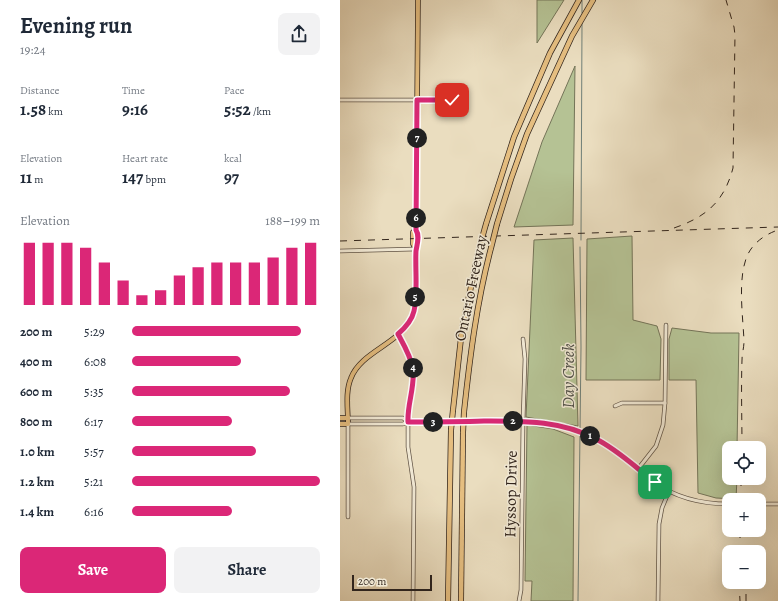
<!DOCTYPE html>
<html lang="en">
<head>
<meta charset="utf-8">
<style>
  :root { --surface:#fff; --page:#f2f2f3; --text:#1f2937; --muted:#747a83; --accent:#db2777 }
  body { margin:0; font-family:Alegreya,serif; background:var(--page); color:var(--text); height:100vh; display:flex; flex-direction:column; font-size:15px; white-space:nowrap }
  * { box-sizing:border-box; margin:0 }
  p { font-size:13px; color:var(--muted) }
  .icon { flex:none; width:22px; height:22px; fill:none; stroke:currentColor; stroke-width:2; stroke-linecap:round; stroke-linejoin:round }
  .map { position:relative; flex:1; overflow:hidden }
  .details { display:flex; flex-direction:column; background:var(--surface); width:340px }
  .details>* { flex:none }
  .tools { position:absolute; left:382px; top:441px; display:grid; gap:8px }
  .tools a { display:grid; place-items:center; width:44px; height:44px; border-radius:8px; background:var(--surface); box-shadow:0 4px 16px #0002; font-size:20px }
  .scale { position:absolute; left:12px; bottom:10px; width:80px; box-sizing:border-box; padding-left:4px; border:2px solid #32251c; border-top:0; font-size:11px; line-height:14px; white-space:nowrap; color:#32251c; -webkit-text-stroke:3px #f1e9d5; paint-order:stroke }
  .pin { position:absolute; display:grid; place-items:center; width:34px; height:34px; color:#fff; margin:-17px; border-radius:8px; box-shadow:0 2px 6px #0006 }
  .km { position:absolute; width:20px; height:20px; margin:-10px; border-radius:50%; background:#222; color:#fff; font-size:11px; line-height:20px; text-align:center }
  .round { display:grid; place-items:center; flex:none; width:42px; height:42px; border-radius:8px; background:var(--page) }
  .overview { display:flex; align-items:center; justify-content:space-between; height:68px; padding:0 20px }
  h1 { font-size:22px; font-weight:600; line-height:30px }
  .stats { display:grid; grid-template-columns:repeat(3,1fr); gap:6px; height:68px; padding:4px 20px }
  .stats div { display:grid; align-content:center }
  .stats b { font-size:17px; font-weight:600 }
  .stats small { font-size:11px; font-weight:400 }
  .stats p { font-size:11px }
  .chart { height:112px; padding:8px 20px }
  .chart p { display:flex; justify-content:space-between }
  .chart svg { width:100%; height:72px; margin-top:4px; stroke:var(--accent); stroke-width:6 }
  .primary-button { display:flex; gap:8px; margin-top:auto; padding:8px 20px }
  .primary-button a { flex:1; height:46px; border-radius:8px; background:var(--accent); color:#fff; font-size:16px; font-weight:600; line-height:46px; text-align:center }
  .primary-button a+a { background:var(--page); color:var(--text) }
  ul { padding:0 20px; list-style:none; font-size:13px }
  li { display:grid; grid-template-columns:64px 48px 1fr; align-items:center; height:30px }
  li i { height:10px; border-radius:5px; background:var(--accent) }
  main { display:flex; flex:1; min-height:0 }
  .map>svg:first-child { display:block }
  .green { fill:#b5c294; stroke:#747458 }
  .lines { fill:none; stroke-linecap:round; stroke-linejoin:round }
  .stream { stroke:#6f7f77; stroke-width:1 }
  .minor-casing { stroke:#605345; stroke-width:4.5 }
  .major-casing { stroke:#32251c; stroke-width:5.5 }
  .highway-casing { stroke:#32251c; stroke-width:6 }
  .minor { stroke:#f1e9d5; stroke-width:3 }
  .major { stroke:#e5be80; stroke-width:4 }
  .highway { stroke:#e5be80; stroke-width:4.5 }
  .rail { stroke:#32251c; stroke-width:1; stroke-dasharray:7 7; stroke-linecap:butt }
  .highway-bridge-casing { stroke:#32251c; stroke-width:6; stroke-linecap:butt }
  .highway-bridge { stroke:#e5be80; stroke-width:4.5 }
  .route-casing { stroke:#fff; stroke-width:8 }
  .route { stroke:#db2777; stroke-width:5 }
  .labels { text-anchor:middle; stroke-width:3; stroke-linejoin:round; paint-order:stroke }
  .street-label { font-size:16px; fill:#32251c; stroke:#f1e9d5 }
  .water-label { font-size:17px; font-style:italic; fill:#51524a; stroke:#f1e9d5 }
</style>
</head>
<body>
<main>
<section class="details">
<div class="overview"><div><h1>Evening run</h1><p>19:24</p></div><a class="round"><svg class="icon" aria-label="share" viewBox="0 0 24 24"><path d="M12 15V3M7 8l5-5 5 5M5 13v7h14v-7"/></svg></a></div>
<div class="stats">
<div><p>Distance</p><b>1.58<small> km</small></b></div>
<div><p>Time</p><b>9:16</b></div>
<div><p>Pace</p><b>5:52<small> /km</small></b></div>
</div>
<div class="stats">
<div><p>Elevation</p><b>11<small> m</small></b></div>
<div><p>Heart rate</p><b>147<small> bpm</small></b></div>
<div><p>kcal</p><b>97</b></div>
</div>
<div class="chart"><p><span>Elevation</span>188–199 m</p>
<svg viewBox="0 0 160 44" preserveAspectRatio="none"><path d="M5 44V6M15 44V6M25 44V6M35 44V9M45 44V18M55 44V29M65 44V38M75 44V35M85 44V26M95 44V21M105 44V18M115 44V18M125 44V18M135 44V15M145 44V9M155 44V6"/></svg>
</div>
<ul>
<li><b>200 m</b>5:29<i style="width:90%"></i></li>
<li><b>400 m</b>6:08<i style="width:58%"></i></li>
<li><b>600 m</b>5:35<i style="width:84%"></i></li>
<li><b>800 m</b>6:17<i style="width:53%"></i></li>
<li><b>1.0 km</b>5:57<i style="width:66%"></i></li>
<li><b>1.2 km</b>5:21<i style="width:100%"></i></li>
<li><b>1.4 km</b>6:16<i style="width:53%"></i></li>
</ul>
<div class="primary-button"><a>Save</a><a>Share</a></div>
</section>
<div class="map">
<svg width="438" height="601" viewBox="0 0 438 601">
  <rect width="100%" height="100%" fill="#eaddbf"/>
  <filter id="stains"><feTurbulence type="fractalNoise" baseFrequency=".005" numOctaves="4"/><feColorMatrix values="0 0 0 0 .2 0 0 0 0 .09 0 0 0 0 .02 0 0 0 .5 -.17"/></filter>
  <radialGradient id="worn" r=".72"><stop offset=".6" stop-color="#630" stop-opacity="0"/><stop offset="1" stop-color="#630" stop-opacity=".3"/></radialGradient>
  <g class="green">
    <polygon points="197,0 224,0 197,43"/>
    <polygon points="235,66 233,225 174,227 202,142"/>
    <polygon points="292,236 293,320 317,326 321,339 320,380 246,380 247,239"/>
    <polygon points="233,238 238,426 186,417 194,240"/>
    <polygon points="332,328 371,333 399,333 397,448 389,448 389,478 397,478 396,499 376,498 358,493 356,380 329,380 329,339"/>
    <polygon points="187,425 213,429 234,437 233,601 191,601 192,581 185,581"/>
  </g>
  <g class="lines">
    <g class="stream">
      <polyline points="242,13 242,0"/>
      <polyline points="241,240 242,23"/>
      <polyline points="238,601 241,347 240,247"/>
    </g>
    <defs>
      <g id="minor">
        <polyline points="0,100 112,100"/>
        <polyline points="0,251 76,249"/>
        <polyline points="59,334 70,358 73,371 72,389 68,410 68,447 74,487 73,601"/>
        <polyline points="275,406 282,403 325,403"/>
        <polyline points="8,418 63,418 68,422"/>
        <polyline points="298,469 316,446 323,425 325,403 326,325"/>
        <polyline points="419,504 438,504"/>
        <path d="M8,517V424H63L68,422C95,422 122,422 150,421C178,421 207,420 234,429C268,441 286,462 314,482C336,498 363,504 389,504"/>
        <polyline points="179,601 181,590 183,421 185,359 183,339"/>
        <polyline points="318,601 319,524 322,508 329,491"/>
      </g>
      <g id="major">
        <polyline points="76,230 73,232 73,244 76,249"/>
        <polyline points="0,418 8,418"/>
        <path d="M0,424H8C8,409 5,392 11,378C21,351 61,344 72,316C78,302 76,265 76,249C78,243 79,235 76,230L78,0"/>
      </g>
      <g id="highway">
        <polyline points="146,224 174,137 210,53 239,0"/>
        <polyline points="157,224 171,179 187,134 232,36 253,0"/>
        <polyline points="113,410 122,329 139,249"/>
        <path d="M124,412C130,356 137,301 151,248"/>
        <polyline points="108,601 111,430"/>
        <polyline points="121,601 123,432"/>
      </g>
    </defs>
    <use href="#minor" class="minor-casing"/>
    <use href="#major" class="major-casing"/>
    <use href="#highway" class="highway-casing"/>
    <use href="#minor" class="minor"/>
    <use href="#major" class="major"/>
    <use href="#highway" class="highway"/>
    <g class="rail">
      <path d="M334,228C366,217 384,202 393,168L395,35L394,27L386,0"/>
      <polyline points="0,241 438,227"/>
      <path d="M402,448C402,419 401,389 402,360C402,353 404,348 404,341C403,316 397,277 408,254C414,242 426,234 438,230"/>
      <polyline points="401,500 401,478"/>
      <polyline points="400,552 400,530"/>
      <polyline points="399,582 400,601"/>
      <polyline points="406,601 406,582"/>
    </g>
    <defs>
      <g id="highway-bridge">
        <polyline points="151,248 157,224"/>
        <polyline points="139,249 146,224"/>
        <polyline points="111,430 113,410"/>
        <polyline points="123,432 124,412"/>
      </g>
    </defs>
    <use href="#highway-bridge" class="highway-bridge-casing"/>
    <use href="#highway-bridge" class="highway-bridge"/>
  </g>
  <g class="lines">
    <defs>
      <path id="route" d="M112,100H77L76,230C80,236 77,244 76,251C75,268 78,295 74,311C72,320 65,328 58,334C64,345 71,357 73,369C75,387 67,405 68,422C93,422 118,422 144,421C182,421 221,420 256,439C278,450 296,468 315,482"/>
    </defs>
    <use href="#route" class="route-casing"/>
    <use href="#route" class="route"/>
  </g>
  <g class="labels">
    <g class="street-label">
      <text transform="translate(130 288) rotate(-78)" y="6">Ontario Freeway</text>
      <text transform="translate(170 494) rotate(-89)" y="6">Hyssop Drive</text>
    </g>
    <g class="water-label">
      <text transform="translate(228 376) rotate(-90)" y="6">Day Creek</text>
    </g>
  </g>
  <rect width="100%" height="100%" filter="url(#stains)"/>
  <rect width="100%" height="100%" fill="url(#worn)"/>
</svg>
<div class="tools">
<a><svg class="icon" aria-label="locate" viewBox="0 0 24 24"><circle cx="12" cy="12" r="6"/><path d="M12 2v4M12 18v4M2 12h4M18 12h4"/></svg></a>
<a>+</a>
<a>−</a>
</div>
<div class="scale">200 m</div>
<div class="pin" style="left:315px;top:482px;background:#1e9e55"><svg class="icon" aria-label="arrive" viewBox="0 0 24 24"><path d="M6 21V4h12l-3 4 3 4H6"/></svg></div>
<div class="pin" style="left:112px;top:100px;background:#d93025"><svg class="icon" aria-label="check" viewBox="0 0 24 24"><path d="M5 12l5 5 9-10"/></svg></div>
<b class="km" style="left:250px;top:436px">1</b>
<b class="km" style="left:173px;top:421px">2</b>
<b class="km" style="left:93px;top:422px">3</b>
<b class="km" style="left:73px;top:368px">4</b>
<b class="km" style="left:75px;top:297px">5</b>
<b class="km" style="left:76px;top:218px">6</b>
<b class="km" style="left:77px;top:138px">7</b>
</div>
</main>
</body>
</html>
